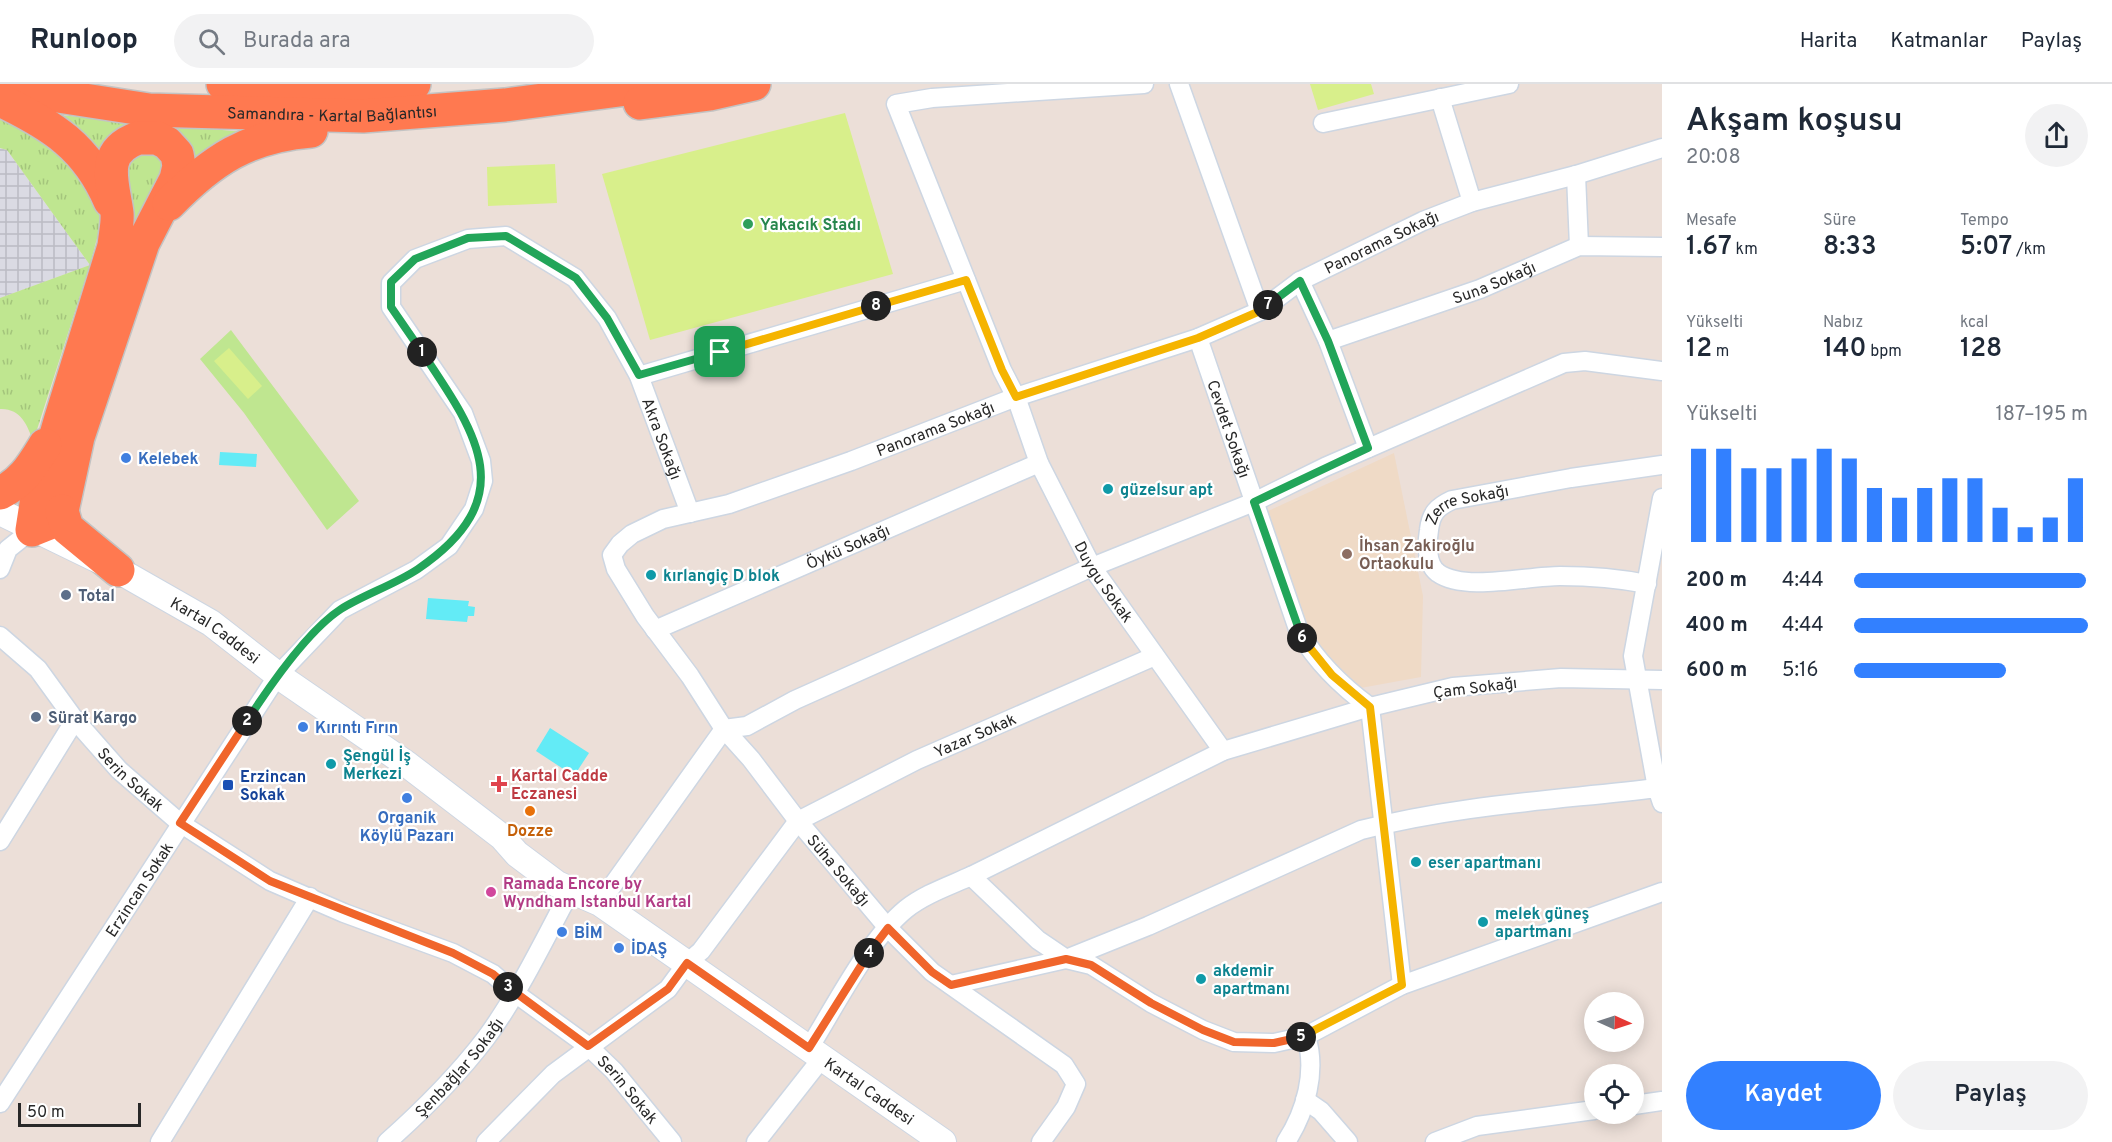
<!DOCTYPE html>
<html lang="tr">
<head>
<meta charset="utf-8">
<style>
  :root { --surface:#fff; --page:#f2f2f3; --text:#1f2937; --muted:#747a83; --line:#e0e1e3; --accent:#3280ff }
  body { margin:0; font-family:Overpass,sans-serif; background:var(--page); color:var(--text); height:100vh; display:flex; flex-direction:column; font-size:22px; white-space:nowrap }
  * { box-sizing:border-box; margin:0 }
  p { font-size:20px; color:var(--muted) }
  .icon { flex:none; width:33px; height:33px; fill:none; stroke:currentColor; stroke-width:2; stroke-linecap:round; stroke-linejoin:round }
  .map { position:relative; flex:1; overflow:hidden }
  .side { display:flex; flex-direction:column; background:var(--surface); width:450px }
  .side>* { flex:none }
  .needle { width:39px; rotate:93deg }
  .fabs { position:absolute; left:1584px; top:908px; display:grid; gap:12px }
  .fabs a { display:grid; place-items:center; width:60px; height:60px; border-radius:50%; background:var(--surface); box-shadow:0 3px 15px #0003; font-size:30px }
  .scale { position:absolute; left:18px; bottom:15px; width:123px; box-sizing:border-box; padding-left:6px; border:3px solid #282828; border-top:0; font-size:16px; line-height:21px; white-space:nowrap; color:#282828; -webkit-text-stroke:4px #fff; paint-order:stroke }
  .pin { position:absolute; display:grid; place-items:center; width:51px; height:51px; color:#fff; margin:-26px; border-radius:12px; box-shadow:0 3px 9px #0006 }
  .km { position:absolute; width:30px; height:30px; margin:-15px; border-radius:50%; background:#222; color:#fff; font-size:16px; line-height:30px; text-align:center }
  .round { display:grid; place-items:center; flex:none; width:63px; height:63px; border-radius:32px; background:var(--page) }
  .head { display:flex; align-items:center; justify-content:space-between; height:102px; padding:0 24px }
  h1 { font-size:33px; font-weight:600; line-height:45px }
  .metrics { display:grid; grid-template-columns:repeat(3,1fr); gap:9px; height:102px; padding:6px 24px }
  .metrics div { display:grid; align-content:center }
  .metrics b { font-size:26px; font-weight:600 }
  .metrics small { font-size:16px; font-weight:400 }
  .metrics p { font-size:16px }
  .chart { height:168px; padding:12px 24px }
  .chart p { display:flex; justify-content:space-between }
  .chart svg { width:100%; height:108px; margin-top:6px; stroke:var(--accent); stroke-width:6 }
  .action { display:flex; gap:12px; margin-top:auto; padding:12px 24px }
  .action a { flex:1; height:69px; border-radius:36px; background:var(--accent); color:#fff; font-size:24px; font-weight:600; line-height:69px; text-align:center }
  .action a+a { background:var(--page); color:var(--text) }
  ul { padding:0 24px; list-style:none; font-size:20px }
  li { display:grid; grid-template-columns:96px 72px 1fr; align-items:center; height:45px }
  li i { height:15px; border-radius:8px; background:var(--accent) }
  header { display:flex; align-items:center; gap:36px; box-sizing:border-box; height:84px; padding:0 30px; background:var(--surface); border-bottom:2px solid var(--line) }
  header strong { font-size:28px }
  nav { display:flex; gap:33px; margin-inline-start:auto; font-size:21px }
  .search { width:420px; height:54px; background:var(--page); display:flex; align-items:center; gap:15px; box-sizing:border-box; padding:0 21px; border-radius:33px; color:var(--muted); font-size:22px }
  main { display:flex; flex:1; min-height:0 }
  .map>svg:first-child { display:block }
  .industrial { fill:url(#industrial-grid) }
  .education { fill:#efdac6 }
  .grass { fill:url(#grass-tufts) }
  .park { fill:#bfe690 }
  .pitch { fill:#d8ef8b }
  .water { fill:#63ebf6 }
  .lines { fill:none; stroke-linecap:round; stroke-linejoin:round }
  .street-casing { stroke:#cdd6e2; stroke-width:21 }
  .secondary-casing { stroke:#cdd6e2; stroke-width:28 }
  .highway-casing { stroke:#c3c3c3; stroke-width:36 }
  .street { stroke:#fff; stroke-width:18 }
  .secondary { stroke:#fff; stroke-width:26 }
  .highway { stroke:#ff7950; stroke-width:33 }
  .split-1-casing { stroke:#fff; stroke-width:12 }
  .split-2-casing { stroke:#fff; stroke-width:12 }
  .split-3-casing { stroke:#fff; stroke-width:12 }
  .split-4-casing { stroke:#fff; stroke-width:12 }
  .split-5-casing { stroke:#fff; stroke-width:12 }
  .split-6-casing { stroke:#fff; stroke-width:12 }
  .split-7-casing { stroke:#fff; stroke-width:12 }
  .split-8-casing { stroke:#fff; stroke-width:12 }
  .split-9-casing { stroke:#fff; stroke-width:12 }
  .split-1 { stroke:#22a559; stroke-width:8 }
  .split-2 { stroke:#22a559; stroke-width:8 }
  .split-3 { stroke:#f0652b; stroke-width:8 }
  .split-4 { stroke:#f0652b; stroke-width:8 }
  .split-5 { stroke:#f0652b; stroke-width:8 }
  .split-6 { stroke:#f5b400; stroke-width:8 }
  .split-7 { stroke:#22a559; stroke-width:8 }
  .split-8 { stroke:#f5b400; stroke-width:8 }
  .split-9 { stroke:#f5b400; stroke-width:8 }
  .leisure-dot { fill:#2e9e5b; stroke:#fff; stroke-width:2 }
  .shop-dot { fill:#3f7fe0; stroke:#fff; stroke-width:2 }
  .culture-dot { fill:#0f9aa8; stroke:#fff; stroke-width:2 }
  .education-dot { fill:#8d6e63; stroke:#fff; stroke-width:2 }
  .service-dot { fill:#5c6f8a; stroke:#fff; stroke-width:2 }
  .health-dot { fill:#e0444e; stroke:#fff; stroke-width:2 }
  .transit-dot { fill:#1a4fb4; stroke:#fff; stroke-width:2 }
  .food-dot { fill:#e8710a; stroke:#fff; stroke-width:2 }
  .hotel-dot { fill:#d1479c; stroke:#fff; stroke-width:2 }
  .labels { text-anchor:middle; stroke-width:4.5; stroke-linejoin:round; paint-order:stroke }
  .street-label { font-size:16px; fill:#282828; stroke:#fff }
  .leisure-label { font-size:16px; font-weight:bold; fill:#27864d; stroke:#fff; text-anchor:start }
  .shop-label { font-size:16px; font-weight:bold; fill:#366cbe; stroke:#fff; text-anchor:start }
  .culture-label { font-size:16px; font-weight:bold; fill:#0d838f; stroke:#fff; text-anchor:start }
  .education-label { font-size:16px; font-weight:bold; fill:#785e54; stroke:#fff; text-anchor:start }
  .service-label { font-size:16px; font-weight:bold; fill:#4e5e75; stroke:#fff; text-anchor:start }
  .health-label { font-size:16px; font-weight:bold; fill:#be3a42; stroke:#fff; text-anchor:start }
  .transit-label { font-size:16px; font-weight:bold; fill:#164399; stroke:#fff; text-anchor:start }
  .food-label { font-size:16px; font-weight:bold; fill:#c56008; stroke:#fff }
  .hotel-label { font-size:16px; font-weight:bold; fill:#b23c85; stroke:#fff; text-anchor:start }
</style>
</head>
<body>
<header>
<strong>Runloop</strong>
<div class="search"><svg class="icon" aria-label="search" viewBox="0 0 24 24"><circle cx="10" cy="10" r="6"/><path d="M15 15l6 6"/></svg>Burada ara</div>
<nav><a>Harita</a><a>Katmanlar</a><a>Paylaş</a></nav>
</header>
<main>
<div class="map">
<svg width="1662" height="1058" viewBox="0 0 1662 1058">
  <defs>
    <pattern id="industrial-grid" width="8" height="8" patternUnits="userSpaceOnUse" patternTransform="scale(1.5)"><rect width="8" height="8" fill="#dadae3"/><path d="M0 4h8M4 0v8" fill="none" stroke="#bbbbc3"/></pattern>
    <pattern id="grass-tufts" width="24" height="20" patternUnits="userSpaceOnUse" patternTransform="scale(1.5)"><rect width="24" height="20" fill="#bfe690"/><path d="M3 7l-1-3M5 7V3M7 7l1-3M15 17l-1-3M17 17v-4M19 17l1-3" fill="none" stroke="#a4c57c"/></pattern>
  </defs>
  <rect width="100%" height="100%" fill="#ecdfd8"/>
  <polygon class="industrial" points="0,64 7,66 90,181 0,214"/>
  <polygon class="education" points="1394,369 1423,512 1421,593 1355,605 1328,576 1301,534 1266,428"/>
  <g class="grass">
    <path d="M0,30L87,84L102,135L90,181L33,358C28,341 20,324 0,325V214L90,181L7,66L0,64Z"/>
    <polygon points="59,31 255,49 192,83 181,57 102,75"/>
    <polygon points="149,60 167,77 130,172 125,68"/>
  </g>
  <polygon class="park" points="231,246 359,417 327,446 244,329 200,275"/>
  <g class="pitch">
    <polygon points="1310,0 1371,0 1374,10 1318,26"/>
    <polygon points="845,29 893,190 650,256 602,90"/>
    <polygon points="555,80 557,119 488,122 487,83"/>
    <polygon points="229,264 262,302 248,315 214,277"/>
  </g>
  <g class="water">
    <polygon points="220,368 257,370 256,383 219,381"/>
    <polygon points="428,514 469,517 468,522 475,523 474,532 468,532 467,538 426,535"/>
    <polygon points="550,644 589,669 574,692 536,667"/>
  </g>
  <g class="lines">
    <defs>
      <g id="street">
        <path id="s1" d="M1144,0L932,14L896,20L1002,286L1016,313L1039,379L1092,483L1223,667"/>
        <polyline points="1179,0 1260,227"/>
        <polyline points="1440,14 1472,118"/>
        <polyline points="1323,39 1509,0"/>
        <polyline points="1576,91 1579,162"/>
        <polyline points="1300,197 1328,257 1368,364"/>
        <path id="s2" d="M1198,254L1299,548C1317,578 1341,602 1370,623L1402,901"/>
        <path id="s3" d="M1328,257L1480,205L1579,162L1662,163"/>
        <polyline points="639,292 966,196"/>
        <polyline points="0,485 8,465 32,446"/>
        <path id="s4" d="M1647,500C1617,494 1590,492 1560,492C1527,492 1465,508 1438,489C1426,480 1427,459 1429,446C1431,429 1437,423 1452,416L1571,394L1662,381"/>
        <path id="s5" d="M655,546L1039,379"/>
        <path id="s6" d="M0,552L38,585L75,636L119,686L180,739L270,797L344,829L453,869L493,890L515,909L588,962L614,987L672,1058"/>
        <polyline points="1662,596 1561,594 1453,603 1370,623 1223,667 971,792 1038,856 1066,875 1091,881 1151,919 1203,946 1234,958 1274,959 1306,952 1402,901 1662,808"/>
        <polyline points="1657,704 1633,572 1662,414"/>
        <polyline points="0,757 75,636"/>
        <polyline points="600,819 724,645 747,642 795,616 1092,483 1254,418 1325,383 1564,279 1585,277 1662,287"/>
        <path d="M951,901L1066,875L1148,842L1361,746C1457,721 1558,716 1657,704L1662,719"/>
        <path d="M809,964C835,923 868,856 906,825C925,810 949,802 971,792"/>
        <polyline points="1305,1016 1321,1027 1348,1058"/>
        <path id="s7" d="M0,1019L278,591L340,526L416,486L449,462L474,425L483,397L481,377L463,329L391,223V199L415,175L468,155L506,152L575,194L607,234L639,292L690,429"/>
        <polyline points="1634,1021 1662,1017"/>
        <polyline points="160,1058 310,813"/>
        <path id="s8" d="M387,1058C422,1027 457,992 486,954C519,909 544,856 571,806"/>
        <path id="s9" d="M486,1058L553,990L668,905L687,879L701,867L798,737L917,676L1155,572"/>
        <polyline points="756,1058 822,974"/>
        <path id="s10" d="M1041,1058L1066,1023L1076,1000L1064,981L932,888L888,844L798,737L751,675L724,645L690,592L645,532L616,485L612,471L620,460L632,450L663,435L729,420L851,377L1016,313L1198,254L1260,227L1300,197L1423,137L1472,118L1576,91L1662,64"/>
        <path d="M1286,1058C1306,1027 1317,987 1306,952"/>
        <polyline points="1435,1058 1477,1042 1594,1026"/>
      </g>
      <g id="secondary">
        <path id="s11" d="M0,428L111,482L211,539L283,595L408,681L502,753L517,770L557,800L600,819L943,1058"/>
      </g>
      <g id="highway">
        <polyline points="223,0 266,3 414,0"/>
        <path id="s12" d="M0,3L149,26L363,32L505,21L665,0"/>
        <path d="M0,16C52,41 87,63 110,117"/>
        <polyline points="640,19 710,10 754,0"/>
        <path d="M138,54H157L167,59L177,70L179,82L176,95L143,159L78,353L62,427L57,436L32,446L36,420L60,337L114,162C115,151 118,139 117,129C113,98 99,68 138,54Z"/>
        <path d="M169,120C212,76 248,52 311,47"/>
        <path d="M0,409C23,398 32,382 45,361"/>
        <polyline points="62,427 67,444 118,486"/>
      </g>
    </defs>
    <use href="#street" class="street-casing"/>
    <use href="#secondary" class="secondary-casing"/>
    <use href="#highway" class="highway-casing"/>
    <use href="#street" class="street"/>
    <use href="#secondary" class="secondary"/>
    <use href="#highway" class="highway"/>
  </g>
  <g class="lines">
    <defs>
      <polyline id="split-1" points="422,268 391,223 391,198 415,175 468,154 506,152 576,194 607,234 639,291 720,268"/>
      <path id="split-2" d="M247,637C269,603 307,547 341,525C365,510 394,501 418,485C522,414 478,351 422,268"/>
      <polyline id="split-3" points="247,637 180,739 270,797 453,869 493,890 508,903"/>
      <polyline id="split-4" points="508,903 588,962 668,905 687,879 809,964 869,869"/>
      <polyline id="split-5" points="869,869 888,844 932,888 951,901 1066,875 1091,881 1151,919 1203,946 1234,958 1274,959 1301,953"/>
      <polyline id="split-6" points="1301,953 1402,901 1370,623 1332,591 1302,554"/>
      <polyline id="split-7" points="1268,221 1300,197 1328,257 1368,364 1254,418 1302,554"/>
      <polyline id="split-8" points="876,222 966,196 1002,286 1016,313 1198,254 1260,227 1268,221"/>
      <polyline id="split-9" points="720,268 876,222"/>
    </defs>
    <use href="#split-1" class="split-1-casing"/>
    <use href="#split-2" class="split-2-casing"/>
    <use href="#split-3" class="split-3-casing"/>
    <use href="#split-4" class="split-4-casing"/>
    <use href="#split-5" class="split-5-casing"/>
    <use href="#split-6" class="split-6-casing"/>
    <use href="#split-7" class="split-7-casing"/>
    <use href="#split-8" class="split-8-casing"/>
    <use href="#split-9" class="split-9-casing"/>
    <use href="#split-1" class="split-1"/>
    <use href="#split-2" class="split-2"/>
    <use href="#split-3" class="split-3"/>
    <use href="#split-4" class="split-4"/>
    <use href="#split-5" class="split-5"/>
    <use href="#split-6" class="split-6"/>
    <use href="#split-7" class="split-7"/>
    <use href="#split-8" class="split-8"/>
    <use href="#split-9" class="split-9"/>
  </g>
  <circle class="leisure-dot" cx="748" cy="140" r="6"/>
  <g class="shop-dot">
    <circle cx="126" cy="374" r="6"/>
    <circle cx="303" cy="643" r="6"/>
    <circle cx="407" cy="714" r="6"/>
    <circle cx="562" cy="848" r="6"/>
    <circle cx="619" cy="864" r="6"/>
  </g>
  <g class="culture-dot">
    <circle cx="1108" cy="405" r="6"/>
    <circle cx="651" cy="491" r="6"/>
    <circle cx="331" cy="680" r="6"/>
    <circle cx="1416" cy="778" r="6"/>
    <circle cx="1483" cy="838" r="6"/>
    <circle cx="1201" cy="895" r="6"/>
  </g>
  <circle class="education-dot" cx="1347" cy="470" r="6"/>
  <g class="service-dot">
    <circle cx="66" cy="511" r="6"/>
    <circle cx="36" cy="633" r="6"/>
  </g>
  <path class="health-dot" d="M496 691h6v6h6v6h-6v6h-6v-6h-6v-6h6z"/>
  <rect class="transit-dot" x="222" y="695" width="12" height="12" rx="3"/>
  <circle class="food-dot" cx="530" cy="727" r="6"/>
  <circle class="hotel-dot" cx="491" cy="808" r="6"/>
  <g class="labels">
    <g class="street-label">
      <text dy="6" stroke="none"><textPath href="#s12" startOffset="334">Samandıra - Kartal Bağlantısı</textPath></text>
      <text dy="6" stroke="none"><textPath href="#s10" startOffset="1617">Panorama Sokağı</textPath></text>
      <text dy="6" stroke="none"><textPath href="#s3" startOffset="176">Suna Sokağı</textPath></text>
      <text dy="6" stroke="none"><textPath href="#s10" startOffset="1131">Panorama Sokağı</textPath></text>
      <text dy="6" stroke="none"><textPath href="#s2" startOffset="96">Cevdet Sokağı</textPath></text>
      <text dy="6" stroke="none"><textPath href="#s7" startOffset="1418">Akra Sokağı</textPath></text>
      <text dy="6" stroke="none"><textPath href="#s4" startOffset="309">Zerre Sokağı</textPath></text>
      <text dy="6" stroke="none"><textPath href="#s5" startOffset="210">Öykü Sokağı</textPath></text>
      <text dy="6" stroke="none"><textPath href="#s1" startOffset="771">Duygu Sokak</textPath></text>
      <text dy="6" stroke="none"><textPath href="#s11" startOffset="246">Kartal Caddesi</textPath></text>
      <text transform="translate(1475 603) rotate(-7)" y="6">Çam Sokağı</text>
      <text dy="6" stroke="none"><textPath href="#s9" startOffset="648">Yazar Sokak</textPath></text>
      <text dy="6" stroke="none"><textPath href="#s6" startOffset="195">Serin Sokak</textPath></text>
      <text transform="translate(839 786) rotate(50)" y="6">Süha Sokağı</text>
      <text dy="6" stroke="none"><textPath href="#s7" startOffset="255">Erzincan Sokak</textPath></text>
      <text dy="6" stroke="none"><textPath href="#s8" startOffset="104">Şenbağlar Sokağı</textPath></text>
      <text dy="6" stroke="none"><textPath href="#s6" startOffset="788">Serin Sokak</textPath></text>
      <text dy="6" stroke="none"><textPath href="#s11" startOffset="1048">Kartal Caddesi</textPath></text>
    </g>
    <g class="leisure-label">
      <text x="760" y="146">Yakacık Stadı</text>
    </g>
    <g class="shop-label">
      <text x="138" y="380">Kelebek</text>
      <text x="315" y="649">Kırıntı Fırın</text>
      <text x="407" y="739" text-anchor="middle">Organik<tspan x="407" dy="18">Köylü Pazarı</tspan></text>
      <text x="574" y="854">BİM</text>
      <text x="631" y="870">İDAŞ</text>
    </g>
    <g class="culture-label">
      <text x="1120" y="411">güzelsur apt</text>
      <text x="663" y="497">kırlangiç D blok</text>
      <text x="343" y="677">Şengül İş<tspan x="343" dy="18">Merkezi</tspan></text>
      <text x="1428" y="784">eser apartmanı</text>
      <text x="1495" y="835">melek güneş<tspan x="1495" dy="18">apartmanı</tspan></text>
      <text x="1213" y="892">akdemir<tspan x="1213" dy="18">apartmanı</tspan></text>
    </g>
    <g class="education-label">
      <text x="1359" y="467">İhsan Zakiroğlu<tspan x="1359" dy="18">Ortaokulu</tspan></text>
    </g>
    <g class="service-label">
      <text x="78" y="517">Total</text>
      <text x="48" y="639">Sürat Kargo</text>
    </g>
    <g class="health-label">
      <text x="511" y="697">Kartal Cadde<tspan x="511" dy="18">Eczanesi</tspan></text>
    </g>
    <g class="transit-label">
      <text x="240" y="698">Erzi̇ncan<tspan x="240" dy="18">Sokak</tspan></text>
    </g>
    <g class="food-label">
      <text x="530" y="752">Dozze</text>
    </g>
    <g class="hotel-label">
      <text x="503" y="805">Ramada Encore by<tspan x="503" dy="18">Wyndham Istanbul Kartal</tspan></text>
    </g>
  </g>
</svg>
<div class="fabs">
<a><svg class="needle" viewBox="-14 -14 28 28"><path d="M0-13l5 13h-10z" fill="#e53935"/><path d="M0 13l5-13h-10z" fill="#747a83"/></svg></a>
<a><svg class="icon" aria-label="locate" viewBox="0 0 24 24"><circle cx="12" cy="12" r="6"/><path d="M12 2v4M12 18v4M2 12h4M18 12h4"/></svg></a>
</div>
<div class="scale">50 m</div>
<div class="pin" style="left:720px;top:268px;background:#1e9e55"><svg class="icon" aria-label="arrive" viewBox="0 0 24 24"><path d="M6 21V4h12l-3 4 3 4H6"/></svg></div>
<b class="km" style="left:422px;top:268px">1</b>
<b class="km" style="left:247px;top:637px">2</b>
<b class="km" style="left:508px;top:903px">3</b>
<b class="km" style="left:869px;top:869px">4</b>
<b class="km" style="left:1301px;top:953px">5</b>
<b class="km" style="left:1302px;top:554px">6</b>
<b class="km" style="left:1268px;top:221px">7</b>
<b class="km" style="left:876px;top:222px">8</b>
</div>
<section class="side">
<div class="head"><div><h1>Akşam koşusu</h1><p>20:08</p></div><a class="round"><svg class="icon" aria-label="share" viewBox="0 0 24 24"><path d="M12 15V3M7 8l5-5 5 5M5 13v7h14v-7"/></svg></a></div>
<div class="metrics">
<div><p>Mesafe</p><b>1.67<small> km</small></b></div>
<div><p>Süre</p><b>8:33</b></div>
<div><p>Tempo</p><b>5:07<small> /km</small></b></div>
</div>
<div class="metrics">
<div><p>Yükselti</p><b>12<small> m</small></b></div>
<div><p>Nabız</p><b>140<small> bpm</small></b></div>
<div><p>kcal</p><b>128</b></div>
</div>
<div class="chart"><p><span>Yükselti</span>187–195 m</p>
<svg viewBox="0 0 160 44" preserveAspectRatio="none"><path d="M5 44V6M15 44V6M25 44V14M35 44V14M45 44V10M55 44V6M65 44V10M75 44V22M85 44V26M95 44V22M105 44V18M115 44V18M125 44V30M135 44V38M145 44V34M155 44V18"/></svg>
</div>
<ul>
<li><b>200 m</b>4:44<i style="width:99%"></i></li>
<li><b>400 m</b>4:44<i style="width:100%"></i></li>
<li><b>600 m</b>5:16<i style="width:65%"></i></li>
</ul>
<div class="action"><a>Kaydet</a><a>Paylaş</a></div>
</section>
</main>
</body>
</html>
